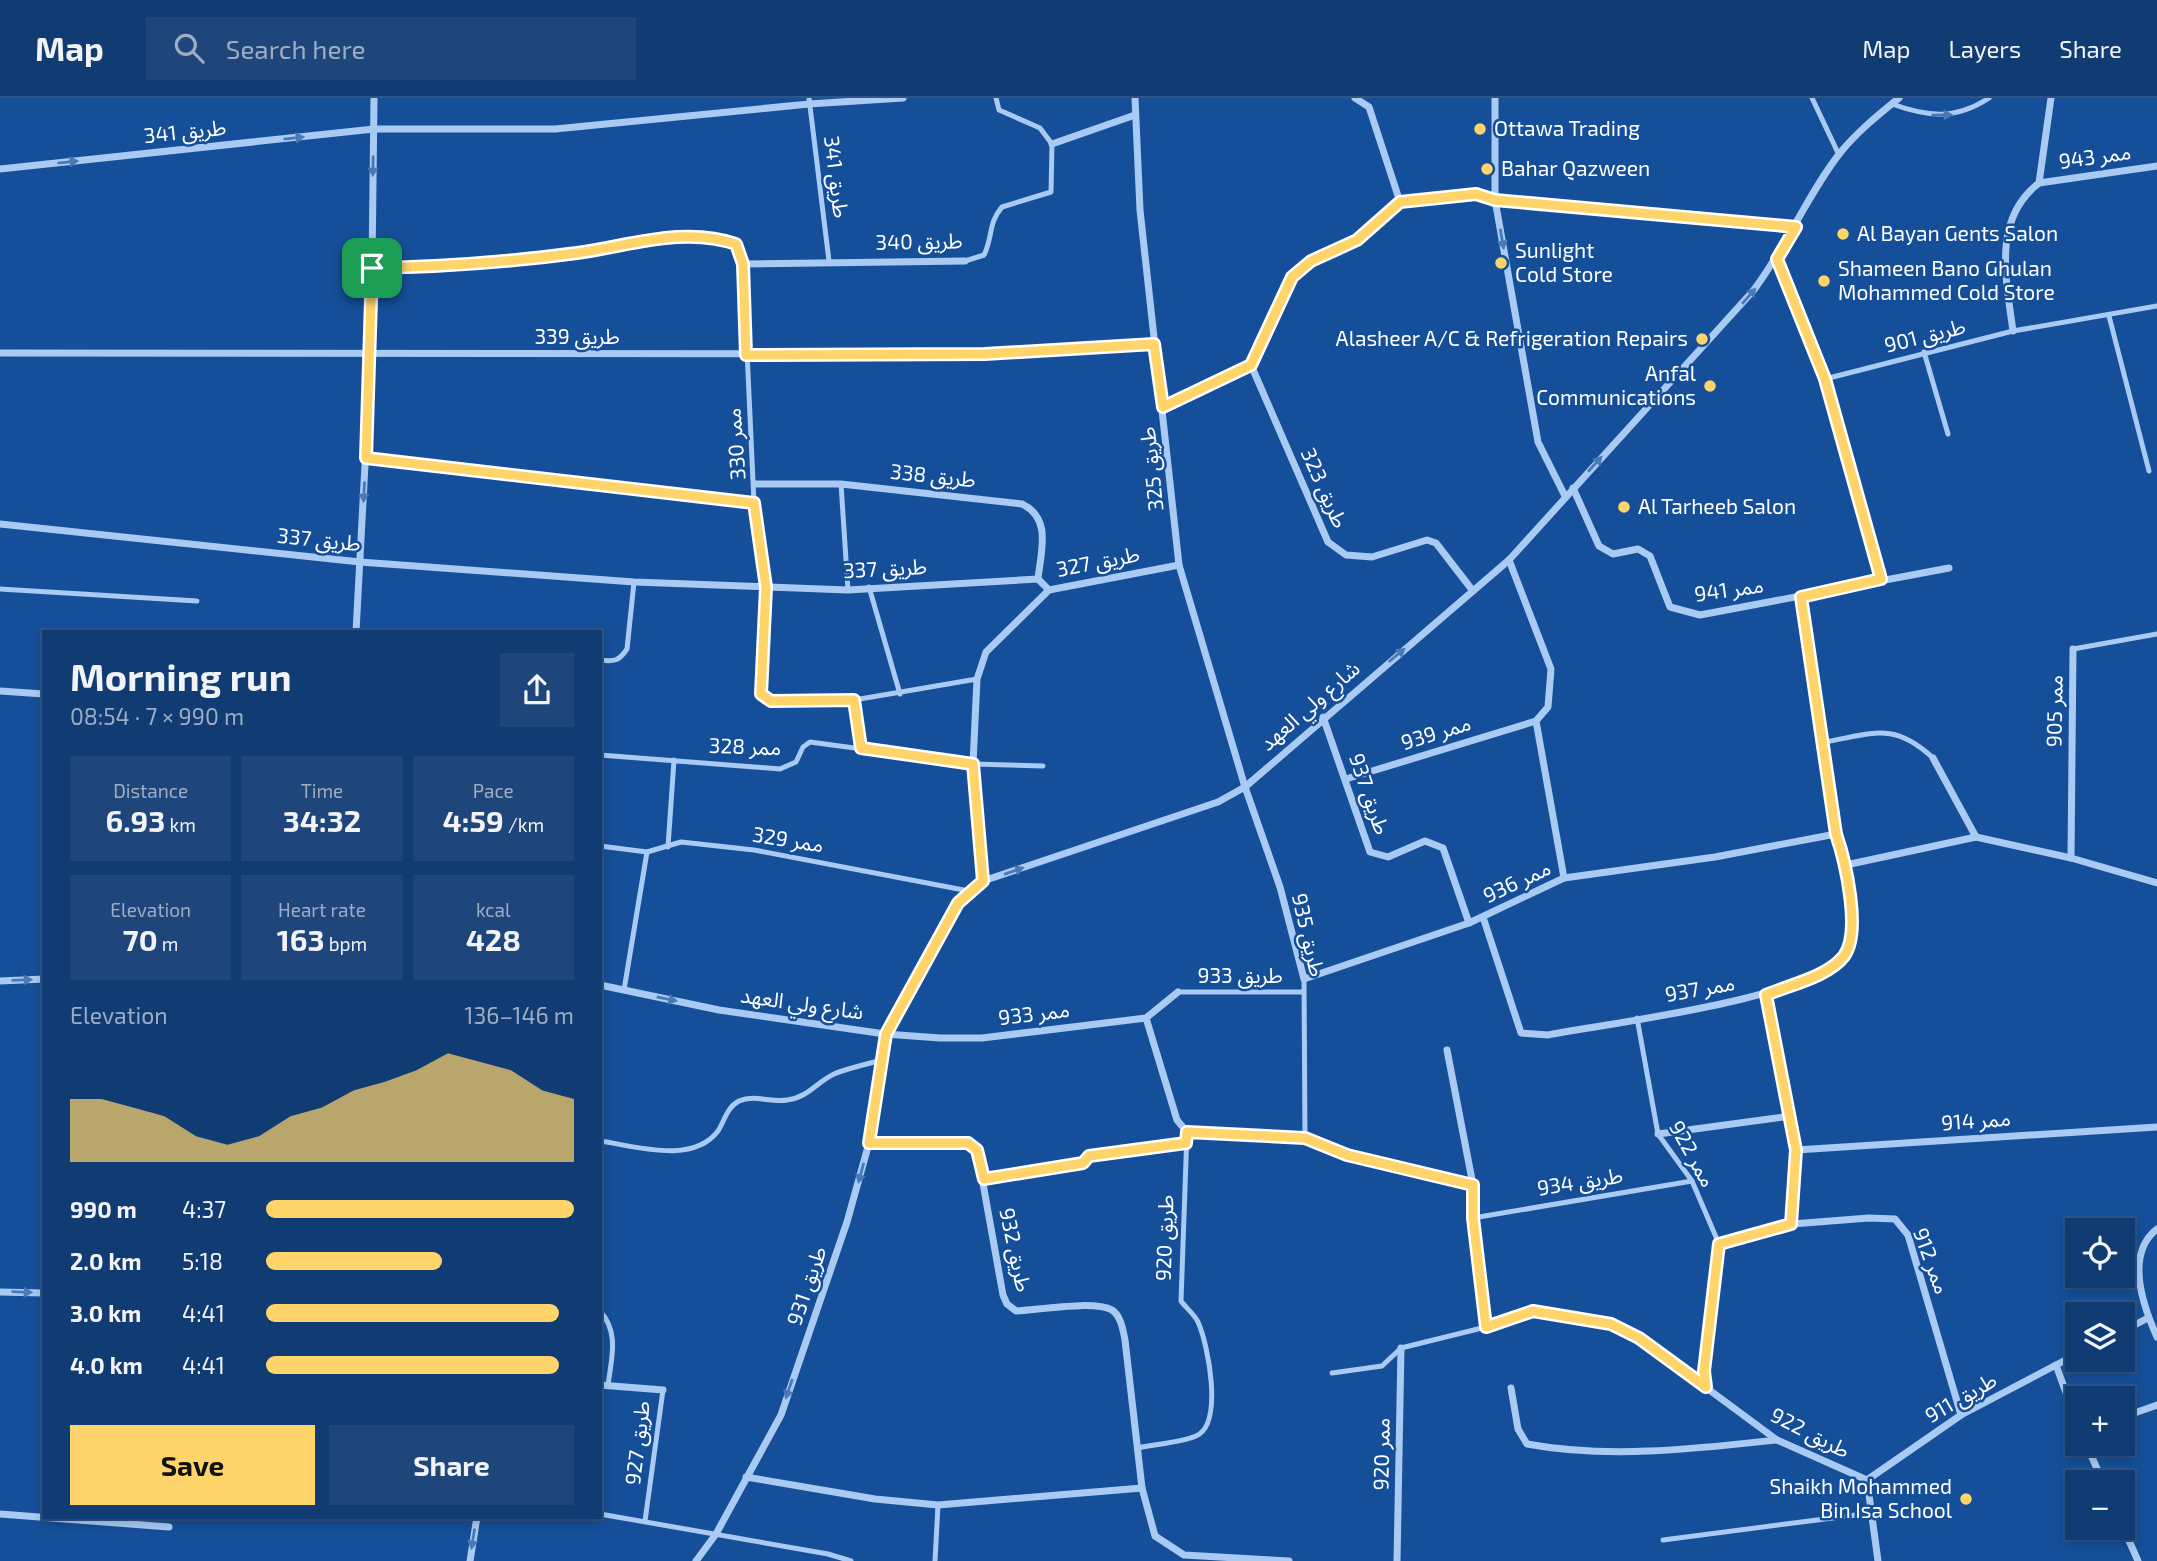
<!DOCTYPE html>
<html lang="en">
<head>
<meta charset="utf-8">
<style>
  :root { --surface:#103b73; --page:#1e467b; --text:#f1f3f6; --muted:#9cadc4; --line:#305585; --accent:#ffd46a }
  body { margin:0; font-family:"Exo 2","Noto Sans Arabic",sans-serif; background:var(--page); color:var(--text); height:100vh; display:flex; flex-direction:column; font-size:26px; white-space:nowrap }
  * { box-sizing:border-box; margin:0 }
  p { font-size:23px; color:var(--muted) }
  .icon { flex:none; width:38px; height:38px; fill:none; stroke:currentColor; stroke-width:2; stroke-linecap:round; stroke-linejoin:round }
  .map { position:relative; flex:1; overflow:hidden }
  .details { position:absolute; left:42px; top:532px; width:560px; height:889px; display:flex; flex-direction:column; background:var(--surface); border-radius:0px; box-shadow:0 4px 10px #0003,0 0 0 2px var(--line) }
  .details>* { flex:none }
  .tools { position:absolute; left:2065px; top:1120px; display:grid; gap:14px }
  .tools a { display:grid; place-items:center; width:70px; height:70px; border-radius:0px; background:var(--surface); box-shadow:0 4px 10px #0003,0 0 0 2px var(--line); font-size:35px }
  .pin { position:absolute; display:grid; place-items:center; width:60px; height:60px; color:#fff; margin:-30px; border-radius:14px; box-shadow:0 4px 10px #0006 }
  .round { display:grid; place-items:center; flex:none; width:74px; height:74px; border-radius:0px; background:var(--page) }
  .headline { display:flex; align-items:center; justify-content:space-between; height:119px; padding:0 28px }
  h1 { font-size:38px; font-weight:700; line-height:52px }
  .figures { display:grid; grid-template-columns:repeat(3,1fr); gap:10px; height:119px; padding:7px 28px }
  .figures div { display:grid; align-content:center; border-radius:0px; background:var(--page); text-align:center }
  .figures b { font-size:30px; font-weight:700 }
  .figures small { font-size:19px; font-weight:400 }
  .figures p { font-size:19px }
  .chart { height:196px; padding:14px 28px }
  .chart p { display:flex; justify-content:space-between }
  .chart svg { width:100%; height:126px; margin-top:7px; fill:var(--accent); opacity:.7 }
  .button { display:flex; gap:14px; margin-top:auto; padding:14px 28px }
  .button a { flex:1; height:80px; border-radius:0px; background:var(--accent); color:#111; font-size:28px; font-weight:700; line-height:80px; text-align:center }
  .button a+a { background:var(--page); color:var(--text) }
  ul { padding:0 28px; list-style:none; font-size:23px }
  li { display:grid; grid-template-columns:112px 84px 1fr; align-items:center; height:52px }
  li i { height:18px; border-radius:9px; background:var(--accent) }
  header { display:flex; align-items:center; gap:42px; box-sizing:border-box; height:98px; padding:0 35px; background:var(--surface); border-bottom:2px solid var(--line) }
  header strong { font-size:33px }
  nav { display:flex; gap:38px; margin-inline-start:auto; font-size:24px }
  .search { width:490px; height:63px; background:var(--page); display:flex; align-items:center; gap:18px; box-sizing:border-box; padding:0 24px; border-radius:0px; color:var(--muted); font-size:26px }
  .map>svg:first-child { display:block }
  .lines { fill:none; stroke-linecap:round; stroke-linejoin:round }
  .lane { stroke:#a9caf3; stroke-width:5 }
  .street { stroke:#a9caf3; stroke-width:7 }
  .oneway { fill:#497ab8 }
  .route-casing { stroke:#fff; stroke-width:14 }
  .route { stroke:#ffd46a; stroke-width:9 }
  .poi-dot { fill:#ffd46a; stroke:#154f99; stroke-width:2.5 }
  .labels { text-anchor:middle; stroke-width:5; stroke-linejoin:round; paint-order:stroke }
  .poi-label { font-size:21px; fill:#fff; stroke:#154f99; text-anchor:start }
  .street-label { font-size:21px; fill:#fff; stroke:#154f99 }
</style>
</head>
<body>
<header>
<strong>Map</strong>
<div class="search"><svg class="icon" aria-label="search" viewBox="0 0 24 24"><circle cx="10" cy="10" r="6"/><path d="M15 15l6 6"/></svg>Search here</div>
<nav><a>Map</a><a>Layers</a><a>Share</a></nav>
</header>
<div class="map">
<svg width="2157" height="1463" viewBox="0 0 2157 1463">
  <rect width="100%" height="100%" fill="#154f99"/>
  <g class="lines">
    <g class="lane">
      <polyline points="809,0 829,163"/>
      <polyline points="1812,0 1839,57"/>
      <path d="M1892,6C1928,19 1956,22 1989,0"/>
      <polyline points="1400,104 1466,96 1495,102"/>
      <path d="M965,163L984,157C993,139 988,125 1002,109L1051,94L1052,46L1040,30L999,12L996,0"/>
      <polyline points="743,166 754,405 766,489 759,584 761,596 771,603 854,602 977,581"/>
      <polyline points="2109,218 2149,373"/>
      <polyline points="1924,254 1948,336"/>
      <polyline points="841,386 848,492"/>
      <polyline points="1881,481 1825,281 2013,233 2157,208"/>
      <polyline points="869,489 900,596"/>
      <polyline points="0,491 197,503"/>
      <polyline points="2073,551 2157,536"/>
      <path d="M600,562C614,564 619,563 627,551L634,484"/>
      <polyline points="854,602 861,650"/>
      <path d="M1824,644C1873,636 1893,623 1933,660"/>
      <polyline points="600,657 780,671 796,664 803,649 810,644 973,666 1043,668"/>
      <polyline points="600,748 647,754 681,744 754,752 969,793"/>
      <polyline points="668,749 674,662"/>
      <polyline points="1304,881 1305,1040"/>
      <polyline points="624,892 647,754"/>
      <polyline points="1178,894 1303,894"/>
      <polyline points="1637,920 1658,1036 1692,1083 1719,1146 1704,1273 1706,1289"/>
      <path d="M600,1043C636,1048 692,1067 718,1033C725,1022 727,1009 739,1003C755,996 771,1005 787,1002C807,1000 817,984 834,976C848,970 865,967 881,962"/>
      <polyline points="1473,1120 1692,1083"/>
      <path d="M600,1213C620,1235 611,1261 608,1288"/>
      <polyline points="1332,1275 1382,1268 1401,1250 1486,1229"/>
      <path d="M1137,1350C1155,1346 1180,1345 1196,1338C1224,1326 1208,1246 1198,1224C1195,1217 1186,1210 1181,1203L1187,1034"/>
      <polyline points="600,1416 828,1456 851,1463"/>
      <polyline points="645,1423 663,1292"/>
      <polyline points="1663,1442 1871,1415"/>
      <polyline points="935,1463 938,1407"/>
    </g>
    <g class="street">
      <polyline points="1135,0 1140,112 1179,467 1245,689 1280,789 1304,881 1469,825 1564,780 1715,759 1836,736"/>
      <polyline points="1495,0 1495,102 1538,344 1565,398"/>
      <polyline points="1052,46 1135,17"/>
      <polyline points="0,71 374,31 555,31 809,6 903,0"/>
      <polyline points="2039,85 2051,0"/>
      <polyline points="1495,102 1796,129"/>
      <polyline points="1777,161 1825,281"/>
      <path d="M372,170C440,169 509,164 577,155C629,148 684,128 736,146L743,166L965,163"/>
      <path d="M2013,233C2006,181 1992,121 2039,85L2157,68"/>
      <polyline points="0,255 985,256 1154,246"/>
      <polyline points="1251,267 1328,444 1346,457 1372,459 1427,442 1436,445 1473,493"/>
      <polyline points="1163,309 1251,267 1292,179 1311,163 1357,142 1400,104 1369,9 1355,0"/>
      <polyline points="366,360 754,405"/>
      <path d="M755,386H841L1022,406C1052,420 1041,453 1038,481"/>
      <polyline points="1573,390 1599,448 1613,456 1638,451 1650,458 1670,509 1700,517 1949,470"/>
      <polyline points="0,426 360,464 634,484 848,492 1038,481 1049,492"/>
      <polyline points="1509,462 1551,571 1548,609 1536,623 1564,780"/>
      <polyline points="356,534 371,255 374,0"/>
      <polyline points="0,593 44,596"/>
      <polyline points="1323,619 1370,754 1388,759 1425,743 1443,750 1469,825"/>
      <polyline points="1933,660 1976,739 2071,760 2157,785"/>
      <polyline points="1346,681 1536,623"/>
      <polyline points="2071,760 2073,551"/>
      <polyline points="1846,767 1976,739"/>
      <polyline points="983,783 973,666 977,581 986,554 1049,492 1179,467"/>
      <path d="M1483,819L1521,935L1548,937C1604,926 1818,900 1845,856C1861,829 1845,764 1836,736L1801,499"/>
      <polyline points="0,883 44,881"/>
      <polyline points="600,887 719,912 885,936 940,940 982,940 1146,920 1178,894"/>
      <polyline points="1146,920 1177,1022 1187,1034 1305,1040 1347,1057 1473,1087"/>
      <polyline points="1447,952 1473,1087 1473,1120 1486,1229 1533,1214 1611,1226 1639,1240 1777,1342 1867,1382"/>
      <polyline points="1658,1036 1791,1018 1766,897"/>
      <path d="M869,1045L968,1046L977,1052L1003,1197L1007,1206L1016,1213C1038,1212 1094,1202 1112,1212C1121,1218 1123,1232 1125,1242L1142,1390L1155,1438L1184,1457L1289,1463"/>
      <polyline points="1796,1052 2157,1029"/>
      <polyline points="983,1081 1083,1065 1089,1058 1186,1045"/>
      <polyline points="1792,1126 1869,1120 1895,1121 1908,1137 1961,1317"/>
      <path d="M2157,1131C2125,1156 2143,1208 2157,1239"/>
      <polyline points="1719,1146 1792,1126 1796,1052 1791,1018"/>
      <polyline points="0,1194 44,1195"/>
      <polyline points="2123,1233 2148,1220"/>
      <polyline points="2056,1267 2077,1325"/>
      <polyline points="600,1287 663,1292"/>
      <path d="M1511,1290L1518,1331L1527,1346C1608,1361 1694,1351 1776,1342"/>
      <polyline points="2123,1319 2157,1307"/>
      <polyline points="2086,1346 2103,1384"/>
      <polyline points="746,1379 875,1401 938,1407 1142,1390"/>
      <polyline points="1867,1382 1961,1317 2077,1256"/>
      <polyline points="1867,1382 1878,1463"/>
      <polyline points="0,1416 169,1429"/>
      <polyline points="2123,1429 2138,1463"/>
      <polyline points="470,1463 477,1419"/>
      <path d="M696,1463L716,1436L781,1317L847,1124L869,1045L885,936L959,805L983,783L1218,704L1245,689L1509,462L1753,193C1786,150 1807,97 1840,55C1857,34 1878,17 1899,0"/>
      <polyline points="1397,1463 1401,1250"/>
    </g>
  </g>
  <defs><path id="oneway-solid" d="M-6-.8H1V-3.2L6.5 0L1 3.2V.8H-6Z" transform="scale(1.75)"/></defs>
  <g class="oneway">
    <use href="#oneway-solid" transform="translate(1942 17) rotate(-1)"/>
    <use href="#oneway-solid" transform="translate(294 40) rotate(-6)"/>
    <use href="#oneway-solid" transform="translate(68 64) rotate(-6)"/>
    <use href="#oneway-solid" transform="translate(373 68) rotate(91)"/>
    <use href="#oneway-solid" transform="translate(1502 141) rotate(80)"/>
    <use href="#oneway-solid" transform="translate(1749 198) rotate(-49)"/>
    <use href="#oneway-solid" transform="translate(1595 366) rotate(-48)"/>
    <use href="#oneway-solid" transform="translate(364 394) rotate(93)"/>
    <use href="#oneway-solid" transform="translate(1397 557) rotate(-40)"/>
    <use href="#oneway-solid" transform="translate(1014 773) rotate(-19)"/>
    <use href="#oneway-solid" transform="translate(22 882) rotate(-2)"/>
    <use href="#oneway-solid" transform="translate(667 901) rotate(12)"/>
    <use href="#oneway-solid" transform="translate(861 1075) rotate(105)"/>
    <use href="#oneway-solid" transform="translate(22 1194) rotate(2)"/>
    <use href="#oneway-solid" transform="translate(789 1291) rotate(109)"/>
    <use href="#oneway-solid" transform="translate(473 1441) rotate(99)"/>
  </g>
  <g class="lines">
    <defs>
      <path id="route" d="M1476,96L1495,102L1796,129L1777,161L1825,281L1881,481L1801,499L1836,736C1845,762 1862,834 1844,858C1828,879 1789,887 1766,897L1796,1052L1791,1126L1719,1146L1704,1273L1706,1289L1639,1240L1611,1226L1533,1213L1486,1229L1473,1120V1087L1347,1057L1305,1040L1187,1034L1186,1045L1089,1058L1083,1065L984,1081L977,1052L968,1045H869L886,936L958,805L983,783L973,666L861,650L854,602L771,603L761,596L766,489L754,405L366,360L372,170C440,169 509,164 577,155C629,148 684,128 736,146L743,166L746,257L985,256L1154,246L1163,309L1251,267L1292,179L1311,163L1357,142L1400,104Z"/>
    </defs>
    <use href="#route" class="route-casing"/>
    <use href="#route" class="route"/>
  </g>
  <g class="poi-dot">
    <circle cx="1480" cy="31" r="7"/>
    <circle cx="1487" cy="71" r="7"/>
    <circle cx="1843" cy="136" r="7"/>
    <circle cx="1501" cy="165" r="7"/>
    <circle cx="1824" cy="183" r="7"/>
    <circle cx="1702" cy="241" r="7"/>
    <circle cx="1710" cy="288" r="7"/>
    <circle cx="1624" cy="409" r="7"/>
    <circle cx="1966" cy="1401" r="7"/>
  </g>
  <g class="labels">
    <g class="poi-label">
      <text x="1494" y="38">Ottawa Trading</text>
      <text x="1501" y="78">Bahar Qazween</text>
      <text x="1857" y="143">Al Bayan Gents Salon</text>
      <text x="1515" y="160">Sunlight<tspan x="1515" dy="24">Cold Store</tspan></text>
      <text x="1838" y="178">Shameen Bano Ghulan<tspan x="1838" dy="24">Mohammed Cold Store</tspan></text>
      <text x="1688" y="248" text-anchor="end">Alasheer A/C &amp; Refrigeration Repairs</text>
      <text x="1696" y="283" text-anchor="end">Anfal<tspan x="1696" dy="24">Communications</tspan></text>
      <text x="1638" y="416">Al Tarheeb Salon</text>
      <text x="1952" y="1396" text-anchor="end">Shaikh Mohammed<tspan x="1952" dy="24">Bin Isa School</tspan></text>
    </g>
    <g class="street-label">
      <text transform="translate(185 34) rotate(-6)" y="7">طريق 341</text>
      <text transform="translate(2095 59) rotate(-8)" y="7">ممر 943</text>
      <text transform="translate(836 79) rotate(83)" y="7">طريق 341</text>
      <text transform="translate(919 144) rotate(-1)" y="7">طريق 340</text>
      <text transform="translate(1925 238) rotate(-14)" y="7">طريق 901</text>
      <text x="577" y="246">طريق 339</text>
      <text transform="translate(736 346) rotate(-94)" y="7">ممر 330</text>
      <text transform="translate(1152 371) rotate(-96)" y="7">طريق 325</text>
      <text transform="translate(933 378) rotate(6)" y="7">طريق 338</text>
      <text transform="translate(1324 390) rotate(66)" y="7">طريق 323</text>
      <text transform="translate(319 442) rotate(6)" y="7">طريق 337</text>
      <text transform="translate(1098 464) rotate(-11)" y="7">طريق 327</text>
      <text transform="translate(885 471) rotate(-3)" y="7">طريق 337</text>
      <text transform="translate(1729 492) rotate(-8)" y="7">ممر 941</text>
      <text transform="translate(1310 608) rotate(-41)" y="7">شارع ولي العهد</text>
      <text transform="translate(2055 613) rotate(-89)" y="7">ممر 905</text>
      <text transform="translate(1436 635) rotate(-17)" y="7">ممر 939</text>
      <text transform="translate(745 649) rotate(2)" y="7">ممر 328</text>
      <text transform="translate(1369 696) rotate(71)" y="7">طريق 937</text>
      <text transform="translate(788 742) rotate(9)" y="7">ممر 329</text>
      <text transform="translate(1517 784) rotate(-25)" y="7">ممر 936</text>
      <text transform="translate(1308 837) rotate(77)" y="7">طريق 935</text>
      <text x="1240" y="885">طريق 933</text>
      <text transform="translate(1700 891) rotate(-10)" y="7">ممر 937</text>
      <text transform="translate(802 906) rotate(8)" y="7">شارع ولي العهد</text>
      <text transform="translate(1034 916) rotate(-7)" y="7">ممر 933</text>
      <text transform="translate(1976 1023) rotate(-4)" y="7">ممر 914</text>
      <text transform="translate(1692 1056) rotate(61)" y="7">ممر 922</text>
      <text transform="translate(1580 1084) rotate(-9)" y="7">طريق 934</text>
      <text transform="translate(1165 1140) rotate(-88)" y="7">طريق 920</text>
      <text transform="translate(1015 1152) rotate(78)" y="7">طريق 932</text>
      <text transform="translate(1931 1163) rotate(70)" y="7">ممر 912</text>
      <text transform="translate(807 1188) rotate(-71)" y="7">طريق 931</text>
      <text transform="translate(1961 1300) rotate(-30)" y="7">طريق 911</text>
      <text transform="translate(1810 1335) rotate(27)" y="7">طريق 922</text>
      <text transform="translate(638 1345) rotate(-83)" y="7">طريق 927</text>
      <text transform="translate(1382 1356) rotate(-89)" y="7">ممر 920</text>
    </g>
  </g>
</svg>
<div class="tools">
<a><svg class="icon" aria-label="locate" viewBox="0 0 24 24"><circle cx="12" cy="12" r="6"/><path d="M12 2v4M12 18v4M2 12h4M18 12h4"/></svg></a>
<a><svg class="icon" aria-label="layers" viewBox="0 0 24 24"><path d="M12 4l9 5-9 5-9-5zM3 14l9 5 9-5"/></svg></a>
<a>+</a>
<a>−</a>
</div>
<div class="pin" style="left:372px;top:170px;background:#1e9e55"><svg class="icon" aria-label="arrive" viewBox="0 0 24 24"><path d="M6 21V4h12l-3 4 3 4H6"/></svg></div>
<section class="details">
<div class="headline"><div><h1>Morning run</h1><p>08:54 · 7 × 990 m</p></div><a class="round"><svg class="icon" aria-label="share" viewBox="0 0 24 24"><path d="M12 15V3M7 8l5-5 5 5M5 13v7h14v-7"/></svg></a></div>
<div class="figures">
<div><p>Distance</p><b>6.93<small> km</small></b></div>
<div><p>Time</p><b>34:32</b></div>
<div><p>Pace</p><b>4:59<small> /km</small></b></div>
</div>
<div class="figures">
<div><p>Elevation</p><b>70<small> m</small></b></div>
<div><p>Heart rate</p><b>163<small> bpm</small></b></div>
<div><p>kcal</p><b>428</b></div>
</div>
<div class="chart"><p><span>Elevation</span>136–146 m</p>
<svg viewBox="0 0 160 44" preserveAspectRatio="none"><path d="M0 44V22L10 22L20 25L30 28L40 35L50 38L60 35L70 28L80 25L90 19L100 16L110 12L120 6L130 9L140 12L150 19L160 22V44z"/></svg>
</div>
<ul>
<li><b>990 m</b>4:37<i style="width:100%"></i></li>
<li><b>2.0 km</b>5:18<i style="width:57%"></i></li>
<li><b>3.0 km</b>4:41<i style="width:95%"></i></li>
<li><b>4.0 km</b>4:41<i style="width:95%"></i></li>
</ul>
<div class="button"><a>Save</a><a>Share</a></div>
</section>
</div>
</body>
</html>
